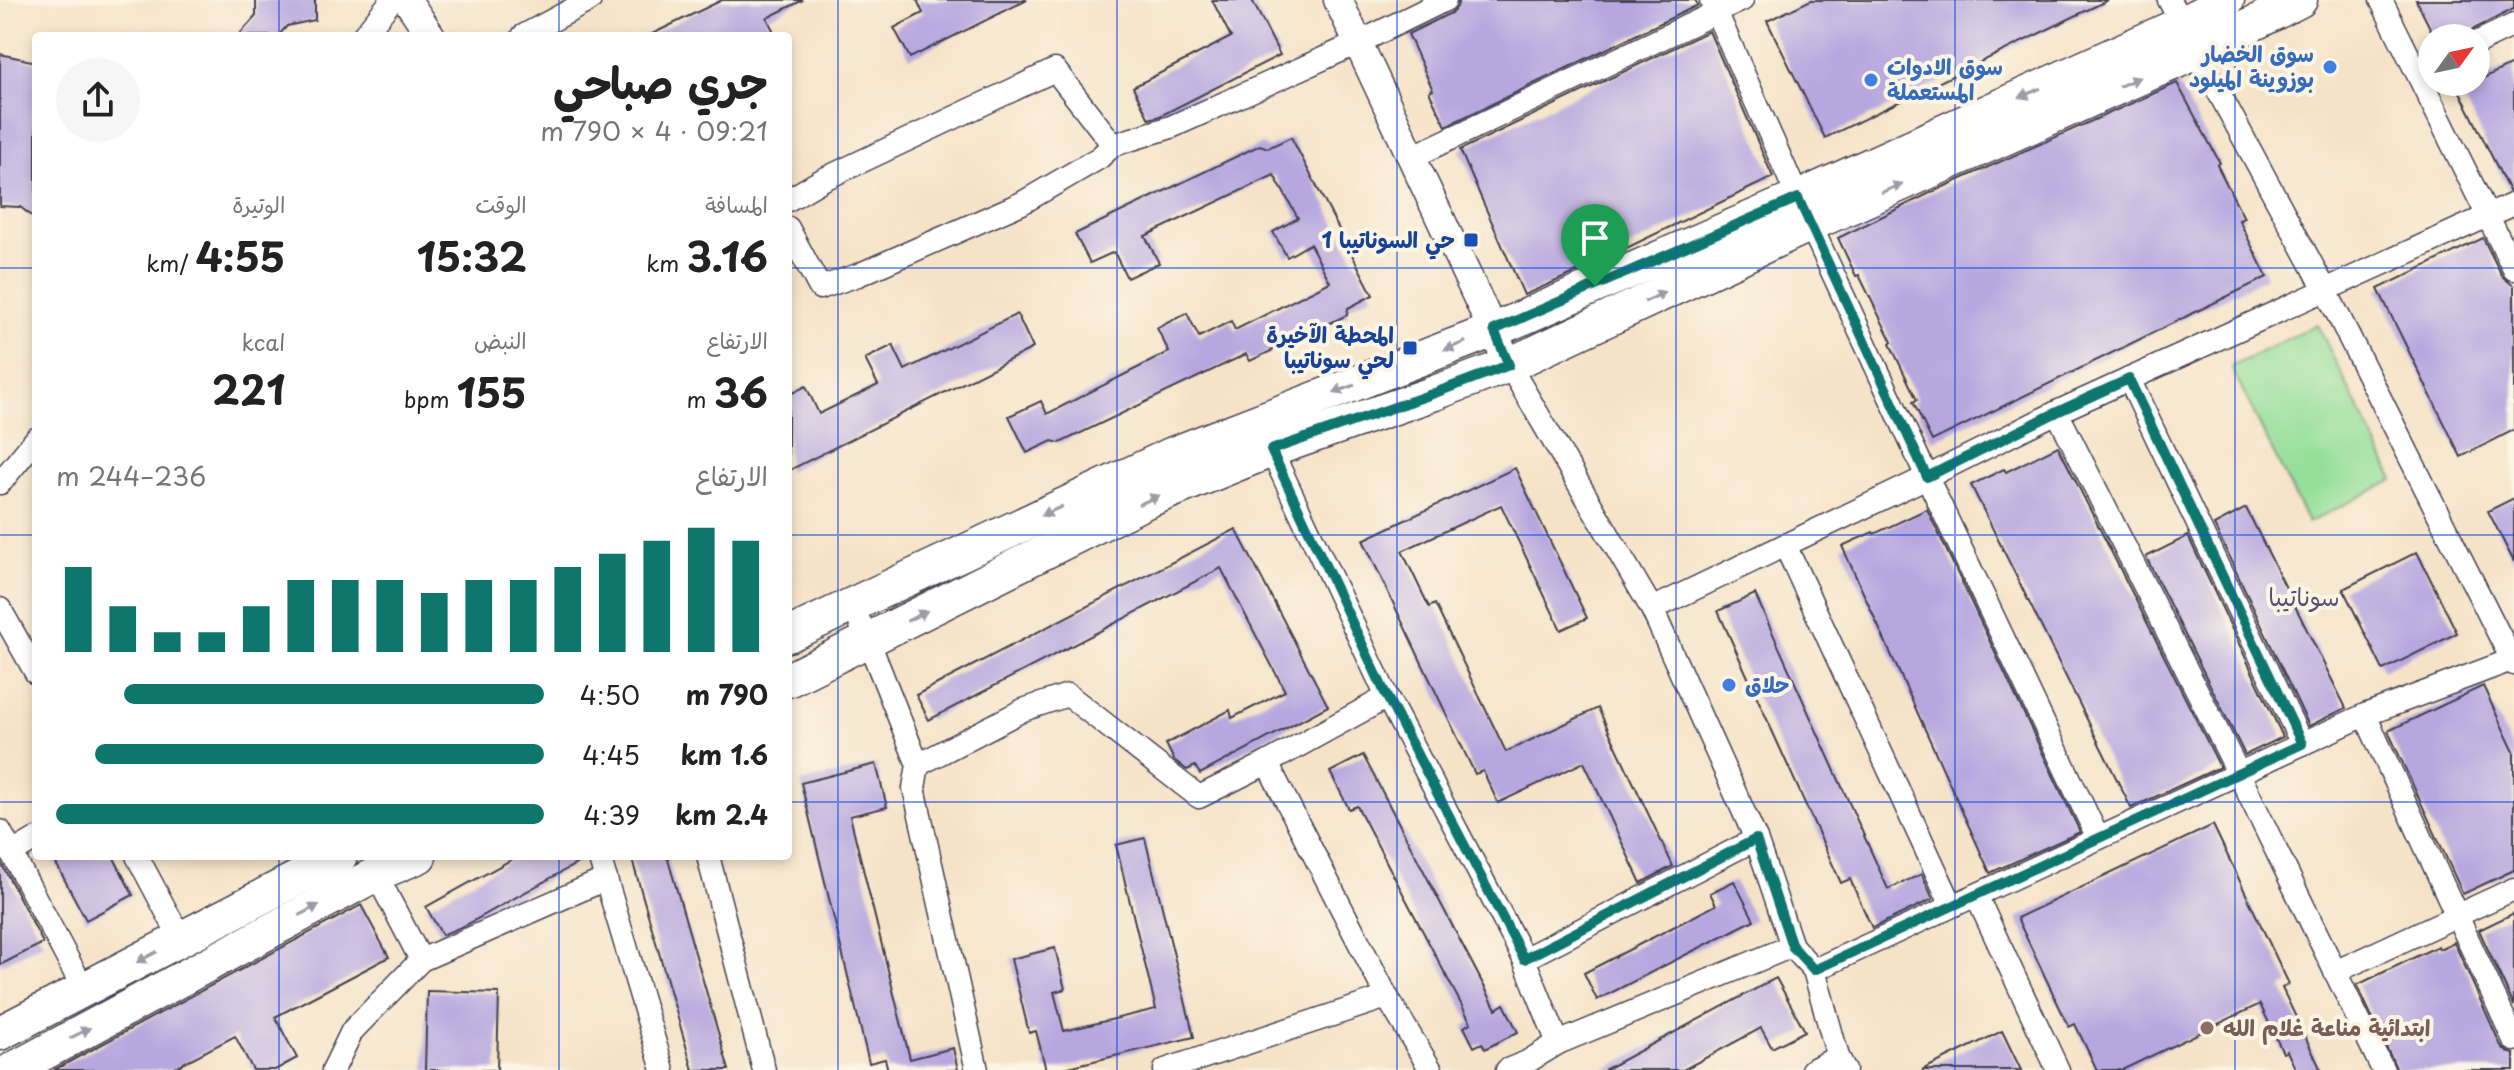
<!DOCTYPE html>
<html lang="ar">
<head>
<meta charset="utf-8">
<style>
  :root { --surface:#fff; --page:#f6f6f6; --text:#222; --muted:#767676; --accent:#0f766e }
  body { margin:0; font-family:"Playpen Sans","Playpen Sans Arabic",sans-serif; background:var(--page); color:var(--text); direction:rtl; height:100vh; display:flex; flex-direction:column; font-size:30px; white-space:nowrap }
  * { box-sizing:border-box; margin:0 }
  p { font-size:26px; color:var(--muted) }
  .icon { flex:none; width:44px; height:44px; fill:none; stroke:currentColor; stroke-width:2; stroke-linecap:round; stroke-linejoin:round }
  .map { position:relative; flex:1; overflow:hidden; direction:ltr }
  .details { position:absolute; left:32px; top:32px; width:760px; height:828px; display:flex; flex-direction:column; background:var(--surface); border-radius:8px; box-shadow:0 4px 12px #0003; direction:rtl }
  .details>* { flex:none }
  .needle { width:52px; rotate:57deg }
  .buttons { position:absolute; left:2418px; top:24px; display:grid; gap:16px }
  .buttons a { display:grid; place-items:center; width:72px; height:72px; border-radius:50%; background:var(--surface); box-shadow:0 4px 12px #0003; font-size:40px }
  .pin { position:absolute; display:grid; place-items:center; width:68px; height:68px; color:#fff; margin:-82px -34px; border-radius:50% 50% 50% 0; rotate:-45deg; box-shadow:0 0 8px #0007 }
  .pin .icon { rotate:45deg }
  .round { display:grid; place-items:center; flex:none; width:84px; height:84px; border-radius:42px; background:var(--page) }
  .head { display:flex; align-items:center; justify-content:space-between; height:136px; padding:0 24px }
  h1 { font-size:44px; font-weight:700; line-height:60px }
  .metrics { display:grid; grid-template-columns:repeat(3,1fr); gap:12px; height:136px; padding:8px 24px }
  .metrics div { display:grid; align-content:center }
  .metrics b { font-size:40px; font-weight:700 }
  .metrics small { font-size:22px; font-weight:400 }
  .metrics p { font-size:22px }
  .chart { height:224px; padding:16px 24px }
  .chart p { display:flex; justify-content:space-between }
  .chart svg { width:100%; height:144px; margin-top:8px; stroke:var(--accent); stroke-width:6 }
  ul { padding:0 24px; list-style:none; font-size:26px }
  li { display:grid; grid-template-columns:128px 96px 1fr; align-items:center; height:60px }
  li i { height:20px; border-radius:10px; background:var(--accent) }
  .map>svg:first-child { display:block }
  .pitch { fill:#95df9a; stroke:#5c806a; stroke-width:2 }
  .building { fill:#b6a7df }
  .lines { fill:none; stroke-linecap:round; stroke-linejoin:round }
  .minor-casing { stroke:#423f50; stroke-width:25 }
  .tertiary-casing { stroke:#423f50; stroke-width:31 }
  .primary-casing { stroke:#423f50; stroke-width:37 }
  .minor { stroke:#fff; stroke-width:22 }
  .tertiary { stroke:#fff; stroke-width:28 }
  .primary { stroke:#fff; stroke-width:34 }
  .oneway { fill:#9c9ca7 }
  .route-casing { stroke:#fff; stroke-width:16 }
  .route { stroke:#0f766e; stroke-width:10 }
  .grid { fill:none; stroke:#1d4ed8; stroke-width:2; stroke-opacity:0.55 }
  .shop-dot { fill:#3f7fe0; stroke:#fcf5e5; stroke-width:3 }
  .transit-dot { fill:#1a4fb4; stroke:#fcf5e5; stroke-width:3 }
  .education-dot { fill:#8d6e63; stroke:#fcf5e5; stroke-width:3 }
  .labels { text-anchor:middle; stroke-width:8; stroke-linejoin:round; paint-order:stroke }
  .shop-label { font-size:22px; font-weight:bold; fill:#366cbe; stroke:#fcf5e5; text-anchor:start }
  .transit-label { font-size:22px; font-weight:bold; fill:#164399; stroke:#fcf5e5; text-anchor:end }
  .education-label { font-size:22px; font-weight:bold; fill:#785e54; stroke:#fcf5e5; text-anchor:start }
  .neighbourhood-label { font-size:24px; fill:#565174; stroke:#fcf5e5 }
</style>
</head>
<body>
<div class="map">
<svg width="2514" height="1070" viewBox="0 0 2514 1070">
  <rect width="100%" height="100%" fill="#fcf5e5"/>
  <filter id="ink" filterUnits="userSpaceOnUse"><feTurbulence type="fractalNoise" baseFrequency=".0125" numOctaves="2"/><feDisplacementMap in="SourceGraphic" scale="16" xChannelSelector="R" yChannelSelector="G"/><feConvolveMatrix kernelMatrix="1 2 1 2 8 2 1 2 1" color-interpolation-filters="sRGB"/></filter>
  <filter id="wash" filterUnits="userSpaceOnUse"><feTurbulence type="fractalNoise" baseFrequency=".006" numOctaves="4" result="noise"/><feDisplacementMap in="SourceGraphic" scale="32" xChannelSelector="R" yChannelSelector="G"/><feGaussianBlur stdDeviation="1.8" result="paint"/><feColorMatrix in="noise" values="0 0 0 0 0 0 0 0 0 0 0 0 0 0 0 0 0 1.4 0 .05"/><feComposite in="paint" operator="in"/></filter>
  <g filter="url(#wash)">
    <rect width="100%" height="100%" fill="#f5e3c8"/>
    <polygon class="pitch" points="2317,324 2394,480 2308,523 2231,367"/>
    <g id="blocks">
      <g class="building">
        <polygon points="256,0 315,0 315,20 287,26 278,36 238,36 256,16"/>
        <polygon points="722,0 803,0 767,18 776,36 648,36"/>
        <polygon points="917,0 1027,0 910,58 894,28 923,13"/>
        <polygon points="1212,0 1252,0 1280,55 1160,116 1149,119 1133,87 1231,37"/>
        <polygon points="1459,0 1695,0 1698,5 1446,126 1429,92 1433,90 1408,34 1451,13 1457,7"/>
        <polygon points="1811,0 2108,0 1825,138 1767,21"/>
        <polygon points="2416,0 2514,0 2514,9 2456,38 2435,38"/>
        <polygon points="1709,31 1773,177 1577,272 1524,295 1460,150"/>
        <polygon points="0,54 36,62 36,219 20,207 0,206"/>
        <polygon points="2514,63 2514,190 2509,191 2459,90"/>
        <polygon points="2177,83 2220,163 2217,165 2244,218 2239,220 2267,277 1932,441 1913,402 1917,400 1890,344 1892,342 1859,275 1856,276 1838,238 1930,193"/>
        <polygon points="1291,137 1373,295 1348,308 1347,315 1250,361 1246,354 1060,443 1052,441 1027,453 1009,416 1041,401 1047,414 1169,352 1157,328 1187,313 1199,337 1231,321 1235,330 1330,282 1310,244 1287,257 1273,232 1298,218 1274,175 1145,236 1159,263 1127,278 1114,252 1090,263 1075,234 1260,145 1268,148"/>
        <polygon points="2483,238 2502,276 2514,286 2514,430 2461,457 2378,289"/>
        <polygon points="1017,314 1033,348 788,471 788,395 806,386 819,414 878,385 865,359 893,345 905,370"/>
        <polygon points="2058,446 2220,767 2131,808 1971,485 2004,469 2006,472"/>
        <polygon points="1515,468 1587,618 1561,630 1501,505 1402,551 1429,607 1435,604 1506,752 1598,708 1673,866 1641,883 1584,762 1498,803 1483,771 1475,774 1363,540"/>
        <polygon points="2514,498 2514,562 2488,511"/>
        <polygon points="2246,508 2346,708 2309,726 2214,525"/>
        <polygon points="1927,509 2080,832 1990,873 1842,546 1873,532 1874,534"/>
        <polygon points="1236,529 1328,706 1200,774 1195,766 1187,770 1174,760 1166,744 1230,710 1232,718 1285,691 1221,568 929,720 916,695"/>
        <polygon points="2188,536 2283,737 2245,755 2146,557"/>
        <polygon points="2417,552 2457,633 2383,670 2343,589"/>
        <polygon points="1755,594 1888,889 1922,874 1933,899 1872,928 1850,879 1841,883 1718,611"/>
        <polygon points="2483,686 2514,752 2514,870 2463,894 2388,731"/>
        <polygon points="1363,755 1496,1009 1504,1004 1518,1032 1485,1049 1482,1043 1474,1047 1464,1027 1471,1023 1357,806 1349,809 1330,772"/>
        <polygon points="876,764 887,807 850,816 910,1059 953,1048 958,1070 888,1070 885,1059 869,1063 801,783"/>
        <polygon points="2213,825 2289,984 2282,988 2321,1070 2296,1070 2287,1051 2283,1053 2260,1004 2122,1070 2097,1070 2075,1024 2069,1027 2017,918"/>
        <polygon points="1145,838 1194,1037 1056,1070 1046,1070 1036,1031 1029,1033 1011,959 1055,948 1065,989 1054,992 1064,1031 1156,1009 1116,845"/>
        <polygon points="52,856 113,856 133,895 86,920"/>
        <polygon points="518,856 585,856 585,859 466,925 442,935 426,907"/>
        <polygon points="631,856 667,856 729,1070 693,1070"/>
        <polygon points="0,861 43,943 0,965"/>
        <polygon points="1734,881 1754,920 1597,1000 1584,973 1716,905 1710,893"/>
        <polygon points="361,905 389,957 275,1017 297,1058 275,1070 253,1070 235,1036 170,1070 54,1070"/>
        <polygon points="2514,913 2514,1006 2479,930"/>
        <polygon points="2454,942 2501,1046 2507,1052 2514,1054 2514,1070 2397,1070 2357,985 2438,946 2439,949"/>
        <polygon points="1776,978 1805,1031 1772,1048 1761,1028 1683,1070 1604,1070"/>
        <polygon points="427,991 499,993 497,1070 425,1070"/>
        <polygon points="2002,1031 2021,1070 1922,1070"/>
      </g>
    </g>
  </g>
  <g filter="url(#ink)">
    <use href="#blocks" fill-opacity="0" stroke="#423f50" stroke-width="2"/>
    <g class="lines">
      <defs>
        <g id="minor">
          <polyline points="1711,0 1798,198 1927,477 2098,838"/>
          <polyline points="2169,0 2326,291 2514,664"/>
          <polyline points="2381,0 2514,269"/>
          <polyline points="363,36 392,0"/>
          <polyline points="523,36 590,0"/>
          <polyline points="2476,43 2514,25"/>
          <polyline points="1412,157 1742,0"/>
          <polyline points="788,200 822,180 1055,70 1113,145"/>
          <polyline points="788,228 820,288 858,275 1022,203 1099,158 1113,145 1171,127 1358,43 1445,0"/>
          <polyline points="1509,365 1652,609 1756,839 1792,946 1814,970 1838,1057 1845,1070"/>
          <polyline points="2129,379 2302,744"/>
          <polyline points="2057,412 2239,774 2383,1070"/>
          <polyline points="1271,450 1387,697 1524,959 1558,1043"/>
          <polyline points="0,483 36,439"/>
          <polyline points="1785,545 1952,906"/>
          <polyline points="852,605 868,640 918,765 914,788 977,1070"/>
          <polyline points="0,609 36,673"/>
          <polyline points="1652,609 1927,477 2057,412 2514,204"/>
          <polyline points="2365,715 2514,1040"/>
          <polyline points="1267,763 1387,697"/>
          <polyline points="918,765 1023,710 1068,695 1199,797 1267,763 1387,997 1431,1070"/>
          <polyline points="0,831 84,990"/>
          <polyline points="12,853 36,839"/>
          <polyline points="137,856 181,939"/>
          <polyline points="599,856 663,1070"/>
          <polyline points="708,856 764,1070"/>
          <polyline points="376,874 421,960"/>
          <polyline points="1976,895 2058,1070"/>
          <polyline points="1524,959 1756,839"/>
          <polyline points="1814,970 2365,715 2514,659"/>
          <polyline points="2335,972 2514,889"/>
          <polyline points="333,1070 352,1031 421,960 606,879"/>
          <polyline points="1165,1070 1387,997"/>
          <polyline points="1507,1070 1527,1062 1558,1043 1792,946"/>
          <polyline points="1812,1070 1838,1057"/>
        </g>
        <g id="tertiary">
          <polyline points="407,0 431,36"/>
          <polyline points="1338,0 1509,365"/>
        </g>
        <g id="primary">
          <polyline points="788,635 1173,454 1494,330 1798,198 2181,24 2227,0"/>
          <polyline points="788,680 1146,501 1271,450 1432,394 1509,365 1811,224 2197,52 2300,0"/>
          <polyline points="0,1033 340,856"/>
          <polyline points="12,1070 376,874 419,856"/>
        </g>
      </defs>
      <use href="#minor" class="minor-casing"/>
      <use href="#tertiary" class="tertiary-casing"/>
      <use href="#primary" class="primary-casing"/>
      <use href="#minor" class="minor"/>
      <use href="#tertiary" class="tertiary"/>
      <use href="#primary" class="primary"/>
    </g>
    <defs><path id="oneway-solid" d="M-6-.8H1V-3.2L6.5 0L1 3.2V.8H-6Z" transform="scale(2)"/></defs>
    <g class="oneway">
      <use href="#oneway-solid" transform="translate(2129 82) rotate(-24)"/>
      <use href="#oneway-solid" transform="translate(2030 93) rotate(156)"/>
      <use href="#oneway-solid" transform="translate(1892 188) rotate(-24)"/>
      <use href="#oneway-solid" transform="translate(1655 297) rotate(-25)"/>
      <use href="#oneway-solid" transform="translate(1455 346) rotate(158)"/>
      <use href="#oneway-solid" transform="translate(1344 389) rotate(159)"/>
      <use href="#oneway-solid" transform="translate(1149 500) rotate(-24)"/>
      <use href="#oneway-solid" transform="translate(1052 511) rotate(155)"/>
      <use href="#oneway-solid" transform="translate(917 616) rotate(-27)"/>
      <use href="#oneway-solid" transform="translate(309 910) rotate(-28)"/>
      <use href="#oneway-solid" transform="translate(147 957) rotate(152)"/>
      <use href="#oneway-solid" transform="translate(80 1033) rotate(-28)"/>
    </g>
  </g>
  <g class="lines" filter="url(#ink)">
    <defs>
      <polygon id="route" points="1798,198 1927,477 2057,412 2129,379 2302,744 1814,970 1792,946 1756,839 1524,959 1387,697 1271,450 1432,394 1509,365 1494,330"/>
    </defs>
    <use href="#route" class="route-casing"/>
    <use href="#route" class="route"/>
  </g>
  <path class="grid" d="M279,0V36M559,0V36M838,0V1070M1117,0V1070M1397,0V1070M1676,0V1070M1955,0V1070M2235,0V1070M0,268H36M788,268H2514M0,535H36M788,535H2514M0,802H36M788,802H2514M279,856V1070M559,856V1070"/>
  <g class="shop-dot">
    <circle cx="2330" cy="67" r="8"/>
    <circle cx="1871" cy="80" r="8"/>
    <circle cx="1729" cy="685" r="8"/>
  </g>
  <g class="transit-dot">
    <rect x="1463" y="232" width="16" height="16" rx="4"/>
    <rect x="1402" y="340" width="16" height="16" rx="4"/>
  </g>
  <circle class="education-dot" cx="2207" cy="1028" r="8"/>
  <g class="labels">
    <g class="shop-label">
      <text x="2314" y="62" text-anchor="end">سوق الخضار<tspan x="2314" dy="25">بوزوينة الميلود</tspan></text>
      <text x="1887" y="75">سوق الادوات<tspan x="1887" dy="25">المستعملة</tspan></text>
      <text x="1745" y="693">حلاق</text>
    </g>
    <g class="transit-label">
      <text x="1455" y="248">حي السوناتيبا 1</text>
      <text x="1394" y="343">المحطة الآخيرة<tspan x="1394" dy="25">لحي سوناتيبا</tspan></text>
    </g>
    <g class="education-label">
      <text x="2223" y="1036">ابتدائية مناعة غلام الله</text>
    </g>
    <g class="neighbourhood-label">
      <text x="2304" y="606">سوناتيبا</text>
    </g>
  </g>
</svg>
<div class="buttons">
<a><svg class="needle" viewBox="-14 -14 28 28"><path d="M0-13l5 13h-10z" fill="#e53935"/><path d="M0 13l5-13h-10z" fill="#767676"/></svg></a>
</div>
<div class="pin" style="left:1595px;top:286px;background:#1e9e55"><svg class="icon" aria-label="arrive" viewBox="0 0 24 24"><path d="M6 21V4h12l-3 4 3 4H6"/></svg></div>
<section class="details">
<div class="head"><div><h1>جري صباحي</h1><p>09:21 · 4 × 790 m</p></div><a class="round"><svg class="icon" aria-label="share" viewBox="0 0 24 24"><path d="M12 15V3M7 8l5-5 5 5M5 13v7h14v-7"/></svg></a></div>
<div class="metrics">
<div><p>المسافة</p><b>3.16<small> km</small></b></div>
<div><p>الوقت</p><b>15:32</b></div>
<div><p>الوتيرة</p><b>4:55<small> /km</small></b></div>
</div>
<div class="metrics">
<div><p>الارتفاع</p><b>36<small> m</small></b></div>
<div><p>النبض</p><b>155<small> bpm</small></b></div>
<div><p>kcal</p><b>221</b></div>
</div>
<div class="chart"><p><span>الارتفاع</span>236–244 m</p>
<svg viewBox="0 0 160 44" preserveAspectRatio="none"><path d="M5 44V18M15 44V30M25 44V38M35 44V38M45 44V30M55 44V22M65 44V22M75 44V22M85 44V26M95 44V22M105 44V22M115 44V18M125 44V14M135 44V10M145 44V6M155 44V10"/></svg>
</div>
<ul>
<li><b>790 m</b>4:50<i style="width:86%"></i></li>
<li><b>1.6 km</b>4:45<i style="width:92%"></i></li>
<li><b>2.4 km</b>4:39<i style="width:100%"></i></li>
</ul>
</section>
</div>
</body>
</html>
